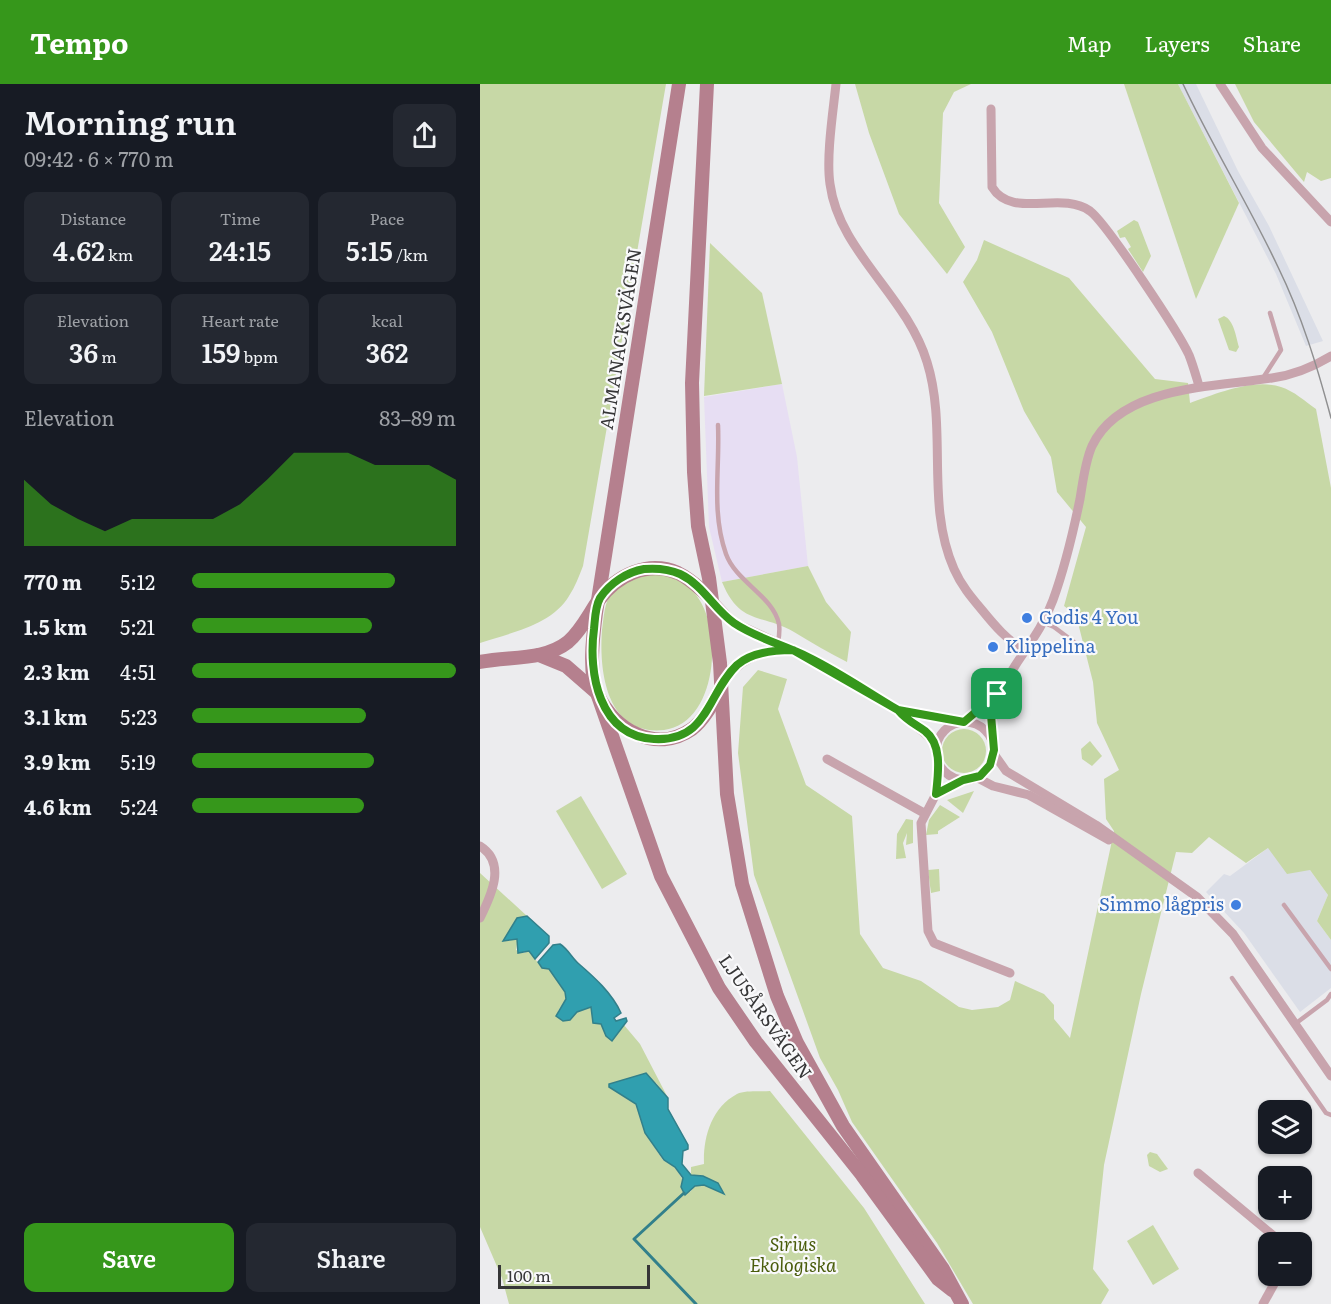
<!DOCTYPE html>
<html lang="en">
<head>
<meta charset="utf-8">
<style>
  :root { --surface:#171b24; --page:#242831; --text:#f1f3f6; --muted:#9ea1a6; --accent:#36971b }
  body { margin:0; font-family:Literata,serif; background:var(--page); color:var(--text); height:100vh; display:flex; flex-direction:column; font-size:22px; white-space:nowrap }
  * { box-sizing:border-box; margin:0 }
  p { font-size:20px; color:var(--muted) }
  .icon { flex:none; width:33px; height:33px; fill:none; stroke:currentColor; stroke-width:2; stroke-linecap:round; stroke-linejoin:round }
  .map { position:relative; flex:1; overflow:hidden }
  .sheet { display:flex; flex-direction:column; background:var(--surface); width:480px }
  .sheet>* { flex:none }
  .controls { position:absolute; left:778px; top:1016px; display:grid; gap:12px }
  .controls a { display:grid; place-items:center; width:54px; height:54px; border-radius:12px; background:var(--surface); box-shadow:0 2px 4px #0004; font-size:30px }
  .scale { position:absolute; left:18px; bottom:15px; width:152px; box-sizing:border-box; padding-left:6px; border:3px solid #363637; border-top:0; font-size:16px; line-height:21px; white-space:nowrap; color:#363637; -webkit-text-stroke:4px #f9f9fb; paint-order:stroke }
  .pin { position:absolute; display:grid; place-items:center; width:51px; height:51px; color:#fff; margin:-26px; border-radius:12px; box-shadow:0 3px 9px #0006 }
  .round { display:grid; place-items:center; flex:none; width:63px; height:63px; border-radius:12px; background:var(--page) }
  .overview { display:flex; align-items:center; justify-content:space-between; height:102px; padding:0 24px }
  h1 { font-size:33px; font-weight:600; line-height:45px }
  .stats { display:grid; grid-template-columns:repeat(3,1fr); gap:9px; height:102px; padding:6px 24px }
  .stats div { display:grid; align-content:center; border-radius:12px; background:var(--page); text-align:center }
  .stats b { font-size:26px; font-weight:600 }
  .stats small { font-size:16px; font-weight:400 }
  .stats p { font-size:16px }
  .chart { height:168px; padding:12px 24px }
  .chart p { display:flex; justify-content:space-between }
  .chart svg { width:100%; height:108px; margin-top:6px; fill:var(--accent); opacity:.7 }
  .cta { display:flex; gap:12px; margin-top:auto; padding:12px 24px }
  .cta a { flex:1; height:69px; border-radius:12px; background:var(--accent); color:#fff; font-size:24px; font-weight:600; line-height:69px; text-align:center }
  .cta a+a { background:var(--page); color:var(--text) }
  ul { padding:0 24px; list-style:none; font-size:20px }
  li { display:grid; grid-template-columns:96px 72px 1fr; align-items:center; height:45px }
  li i { height:15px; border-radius:8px; background:var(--accent) }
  header { display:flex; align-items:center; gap:36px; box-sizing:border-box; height:84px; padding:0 30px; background:var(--accent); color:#fff }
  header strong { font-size:28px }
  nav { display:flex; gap:33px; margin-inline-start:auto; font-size:21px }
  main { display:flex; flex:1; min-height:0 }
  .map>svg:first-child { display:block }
  .built { fill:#dbdee7 }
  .industrial { fill:#e7def3 }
  .green { fill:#c7d8a6 }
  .water { fill:#309faf; stroke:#32808b; stroke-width:1.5 }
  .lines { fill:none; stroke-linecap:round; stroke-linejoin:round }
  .stream { stroke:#32808b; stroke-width:3 }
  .lane { stroke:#c8a4ad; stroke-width:4.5 }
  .street { stroke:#c8a4ad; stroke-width:9 }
  .secondary { stroke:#b5808e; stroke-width:14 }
  .tram { stroke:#8f8f90; stroke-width:1.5 }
  .route-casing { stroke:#fff; stroke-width:12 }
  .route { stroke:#36971b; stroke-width:8 }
  .shop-dot { fill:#3f7fe0; stroke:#f9f9fb; stroke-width:2 }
  .labels { text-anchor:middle; stroke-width:4.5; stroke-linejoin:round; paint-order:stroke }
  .street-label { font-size:18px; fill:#363637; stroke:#f9f9fb }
  .shop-label { font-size:18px; fill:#366cbe; stroke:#f9f9fb; text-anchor:start }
  .park-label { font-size:18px; font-style:italic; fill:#495c0b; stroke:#f9f9fb }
</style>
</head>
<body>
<header>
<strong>Tempo</strong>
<nav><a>Map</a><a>Layers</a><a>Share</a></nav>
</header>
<main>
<section class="sheet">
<div class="overview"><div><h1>Morning run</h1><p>09:42 · 6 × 770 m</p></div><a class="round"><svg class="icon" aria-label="share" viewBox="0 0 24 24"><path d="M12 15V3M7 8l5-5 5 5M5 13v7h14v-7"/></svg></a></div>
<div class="stats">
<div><p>Distance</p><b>4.62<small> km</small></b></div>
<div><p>Time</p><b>24:15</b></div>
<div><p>Pace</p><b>5:15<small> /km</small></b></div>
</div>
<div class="stats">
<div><p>Elevation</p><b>36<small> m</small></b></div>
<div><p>Heart rate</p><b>159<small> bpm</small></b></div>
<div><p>kcal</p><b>362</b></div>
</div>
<div class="chart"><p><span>Elevation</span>83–89 m</p>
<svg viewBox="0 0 160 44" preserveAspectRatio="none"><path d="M0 44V17L10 27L20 33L30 38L40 33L50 33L60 33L70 33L80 27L90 17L100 6L110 6L120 6L130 11L140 11L150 11L160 17V44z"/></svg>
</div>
<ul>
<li><b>770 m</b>5:12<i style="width:77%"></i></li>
<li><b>1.5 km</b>5:21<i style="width:68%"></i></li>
<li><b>2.3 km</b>4:51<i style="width:100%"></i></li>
<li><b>3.1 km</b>5:23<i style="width:66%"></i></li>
<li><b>3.9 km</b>5:19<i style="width:69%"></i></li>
<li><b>4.6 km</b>5:24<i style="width:65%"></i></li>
</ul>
<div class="cta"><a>Save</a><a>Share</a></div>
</section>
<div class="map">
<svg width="851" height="1220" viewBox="0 0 851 1220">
  <rect width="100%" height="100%" fill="#ececee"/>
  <g class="built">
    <polygon points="698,0 716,0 758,87 789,142 843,257 826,262 796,190"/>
    <polygon points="788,764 830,786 848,811 837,837 851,856 851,904 820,928 764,849 726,808 744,790 750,792"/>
  </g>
  <polygon class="industrial" points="302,300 317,373 328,482 242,498 229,443 224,313"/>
  <g class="green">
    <path d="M0,0H186L103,482C99,492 95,503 89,512C72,541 30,549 0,559Z"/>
    <polygon points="375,0 491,0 474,8 463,29 459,119 485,163 467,190 419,130 389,49"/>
    <polygon points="644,0 698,0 759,119 716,215"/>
    <polygon points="755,0 851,0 851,94 841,97 827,88 824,98 774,38"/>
    <polygon points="654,136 658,138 671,172 663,188 648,165 651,163 645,153 640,154 637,147"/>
    <path d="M504,156L589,194L675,295L708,299L710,319C736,310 773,294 801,303C814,307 826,318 836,325L851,404V856L837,837L848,811L830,786L807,790L788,764L766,779L729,753L712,769L696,768L661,910L624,1081L613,1185L629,1206L621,1220H493L457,1159L372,1038L358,1006L340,974L274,791L258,669L263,603L278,586L307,595L298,625L326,701L372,732L380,850L403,884L441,897L479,923L492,926L518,923L530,916L535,897L564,910L574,921V935L590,954L634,747L626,735L624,695L639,686L617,639L613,598L596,531L584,522L606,443L577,408L571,373L544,327L512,248L483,198L497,176Z"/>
    <polygon points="230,159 282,209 302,300 224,312"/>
    <path d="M744,232C754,236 756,253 759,263L756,268L749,266L738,235Z"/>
    <path d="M328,482L346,518L371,548L367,578C349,569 332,559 314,548C282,529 260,542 242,498Z"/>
    <path d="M169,488C183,490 195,493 207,502C246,530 241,639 184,646C126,652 119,587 122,546C124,533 124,517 133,507C140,498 158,493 169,488Z"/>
    <circle cx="484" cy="667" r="22"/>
    <polygon points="610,657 622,672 612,682 602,675 601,665"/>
    <polygon points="494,707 483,729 467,716"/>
    <polygon points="101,712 147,790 122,805 76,727"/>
    <polygon points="460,721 480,733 458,747 458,750 446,751 449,736"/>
    <polygon points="426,735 433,736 433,759 426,761 427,749 423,759 426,774 416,775 417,750"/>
    <polygon points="459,785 460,807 451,809 448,786"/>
    <path d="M0,789L47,832L37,834L24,857L38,855L36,866L43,869L49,867L62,884L69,885L85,908L86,915L78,927L90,936L97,928L111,922L132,957L144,941L160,960L188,1014L176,999L129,1003L156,1020L165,1049L183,1076L195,1083L210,1108L215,1102L224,1101L243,1110L223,1092L211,1091V1083L224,1080C223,1054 231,1024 257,1010C265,1006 281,1008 290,1007L384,1124L445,1220H29L22,1194L0,1143Z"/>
    <polygon points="670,1068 677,1070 688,1085 680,1088 669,1082 667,1071"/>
    <polygon points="673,1141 699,1185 673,1201 647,1157"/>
  </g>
  <g class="water">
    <polygon points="47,832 69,852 69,859 55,875 49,867 38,869 37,855 23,857 37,834"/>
    <path d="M80,860C88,865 92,874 99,880C114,893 132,909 141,929L134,934L136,937L146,934L147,937L132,957L126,952L121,940L113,939L111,923L97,928L90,936L83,937L76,932L86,915L85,908L69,885L62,884L58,878L73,861Z"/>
    <polygon points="166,989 188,1014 188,1025 208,1061 208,1065 203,1067 202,1080 211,1091 223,1092 238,1099 244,1110 224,1101 215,1102 205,1111 201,1103 203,1094 195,1083 184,1076 165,1049 156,1020 129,1003 129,1000"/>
  </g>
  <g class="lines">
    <polyline class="stream" points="204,1109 154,1155 216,1220"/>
    <g class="lane">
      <polyline points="783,294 801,266 790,229"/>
      <path d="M238,341C240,384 231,428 246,470C256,498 293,512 299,540C300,546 299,553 298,559"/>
      <polyline points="562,538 574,543 594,558"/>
      <polyline points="804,821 851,885"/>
      <polyline points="752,894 846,1029 851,1031"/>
      <polyline points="815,940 847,916 851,910"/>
    </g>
    <g class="street">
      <path d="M356,0C353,28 346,73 350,100C359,168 426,210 447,278C468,345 445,420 474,485C481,501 491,513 502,526C515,542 527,556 545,567"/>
      <polyline points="740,0 782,64 851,138"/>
      <path d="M511,25L512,103C532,136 581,106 610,127C627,140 699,249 709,271C713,281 716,292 719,302"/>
      <path d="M233,516L253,538L332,575L418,626C429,641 446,646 456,661"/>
      <path d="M242,602C257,575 280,567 310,566"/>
      <polyline points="418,626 478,638"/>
      <circle cx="485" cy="667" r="29"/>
      <polyline points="484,638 517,611"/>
      <path d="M511,654C512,591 554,569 573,516C585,483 593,449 600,415C603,397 605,378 612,362C641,301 736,303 792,294C813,291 833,283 851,272"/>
      <polyline points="514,670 526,687 616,741 717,813 753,850 851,992"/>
      <polyline points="347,675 444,729"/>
      <polyline points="458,679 456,710 441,739 448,847 454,859 459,861 530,889"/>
      <polyline points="496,693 513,702 549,711 629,756"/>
      <polyline points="456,710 483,696"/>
      <path d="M0,762C27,779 11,812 0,834"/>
      <polyline points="718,1089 801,1158"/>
      <polyline points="783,1220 799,1191"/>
    </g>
    <g class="secondary">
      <path d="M199,0L116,529C113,552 108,589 118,611C134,646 176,670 212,645C225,635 233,618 241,604"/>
      <polyline points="227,0 212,299 214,388 218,442 229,494 240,579 247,710 262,800 297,912 317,959 363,1042 463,1185 482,1220"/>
      <polyline points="59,571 86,582 117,609 181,792 239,904 276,958 382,1091 458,1195 472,1206"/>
      <path d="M0,578C29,572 64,577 88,558C101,547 109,530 118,517C136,491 168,476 198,489C211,495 221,506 231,514"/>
    </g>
    <path class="tram" d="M703,0C732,62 769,121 798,183C822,232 837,282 851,334"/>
  </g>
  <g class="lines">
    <defs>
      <path id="route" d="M517,610L484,638L418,626L313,566C294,566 272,568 257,581C227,609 229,658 174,655C119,652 108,589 114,545C115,536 115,523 120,514C130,499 147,488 164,485C176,484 189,485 200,490C223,501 234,525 254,539C276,554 304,561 328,573C359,588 389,609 418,626C426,636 435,640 445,647C463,661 458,690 456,710L483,696L500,692L510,681L514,666L511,631L517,610"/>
    </defs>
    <use href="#route" class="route-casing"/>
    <use href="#route" class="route"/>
  </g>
  <g class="shop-dot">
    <circle cx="547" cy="534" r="6"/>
    <circle cx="513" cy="563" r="6"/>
    <circle cx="756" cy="821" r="6"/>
  </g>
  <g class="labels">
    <g class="street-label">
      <text transform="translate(141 255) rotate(-81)" y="6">ALMANACKSVÄGEN</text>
      <text transform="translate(285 933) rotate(55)" y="6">LJUSÅRSVÄGEN</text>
    </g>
    <g class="shop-label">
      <text x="559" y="540">Godis 4 You</text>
      <text x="525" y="569">Klippelina</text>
      <text x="744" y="827" text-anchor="end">Simmo lågpris</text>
    </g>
    <g class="park-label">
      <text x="313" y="1167">Sirius<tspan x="313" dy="21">Ekologiska</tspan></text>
    </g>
  </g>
</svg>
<div class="controls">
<a><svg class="icon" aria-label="layers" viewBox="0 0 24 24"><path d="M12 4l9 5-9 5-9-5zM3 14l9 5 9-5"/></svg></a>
<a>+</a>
<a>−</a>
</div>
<div class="scale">100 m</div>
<div class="pin" style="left:517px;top:610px;background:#1e9e55"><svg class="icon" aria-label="arrive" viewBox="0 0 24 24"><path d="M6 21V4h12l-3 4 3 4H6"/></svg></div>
</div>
</main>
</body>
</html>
